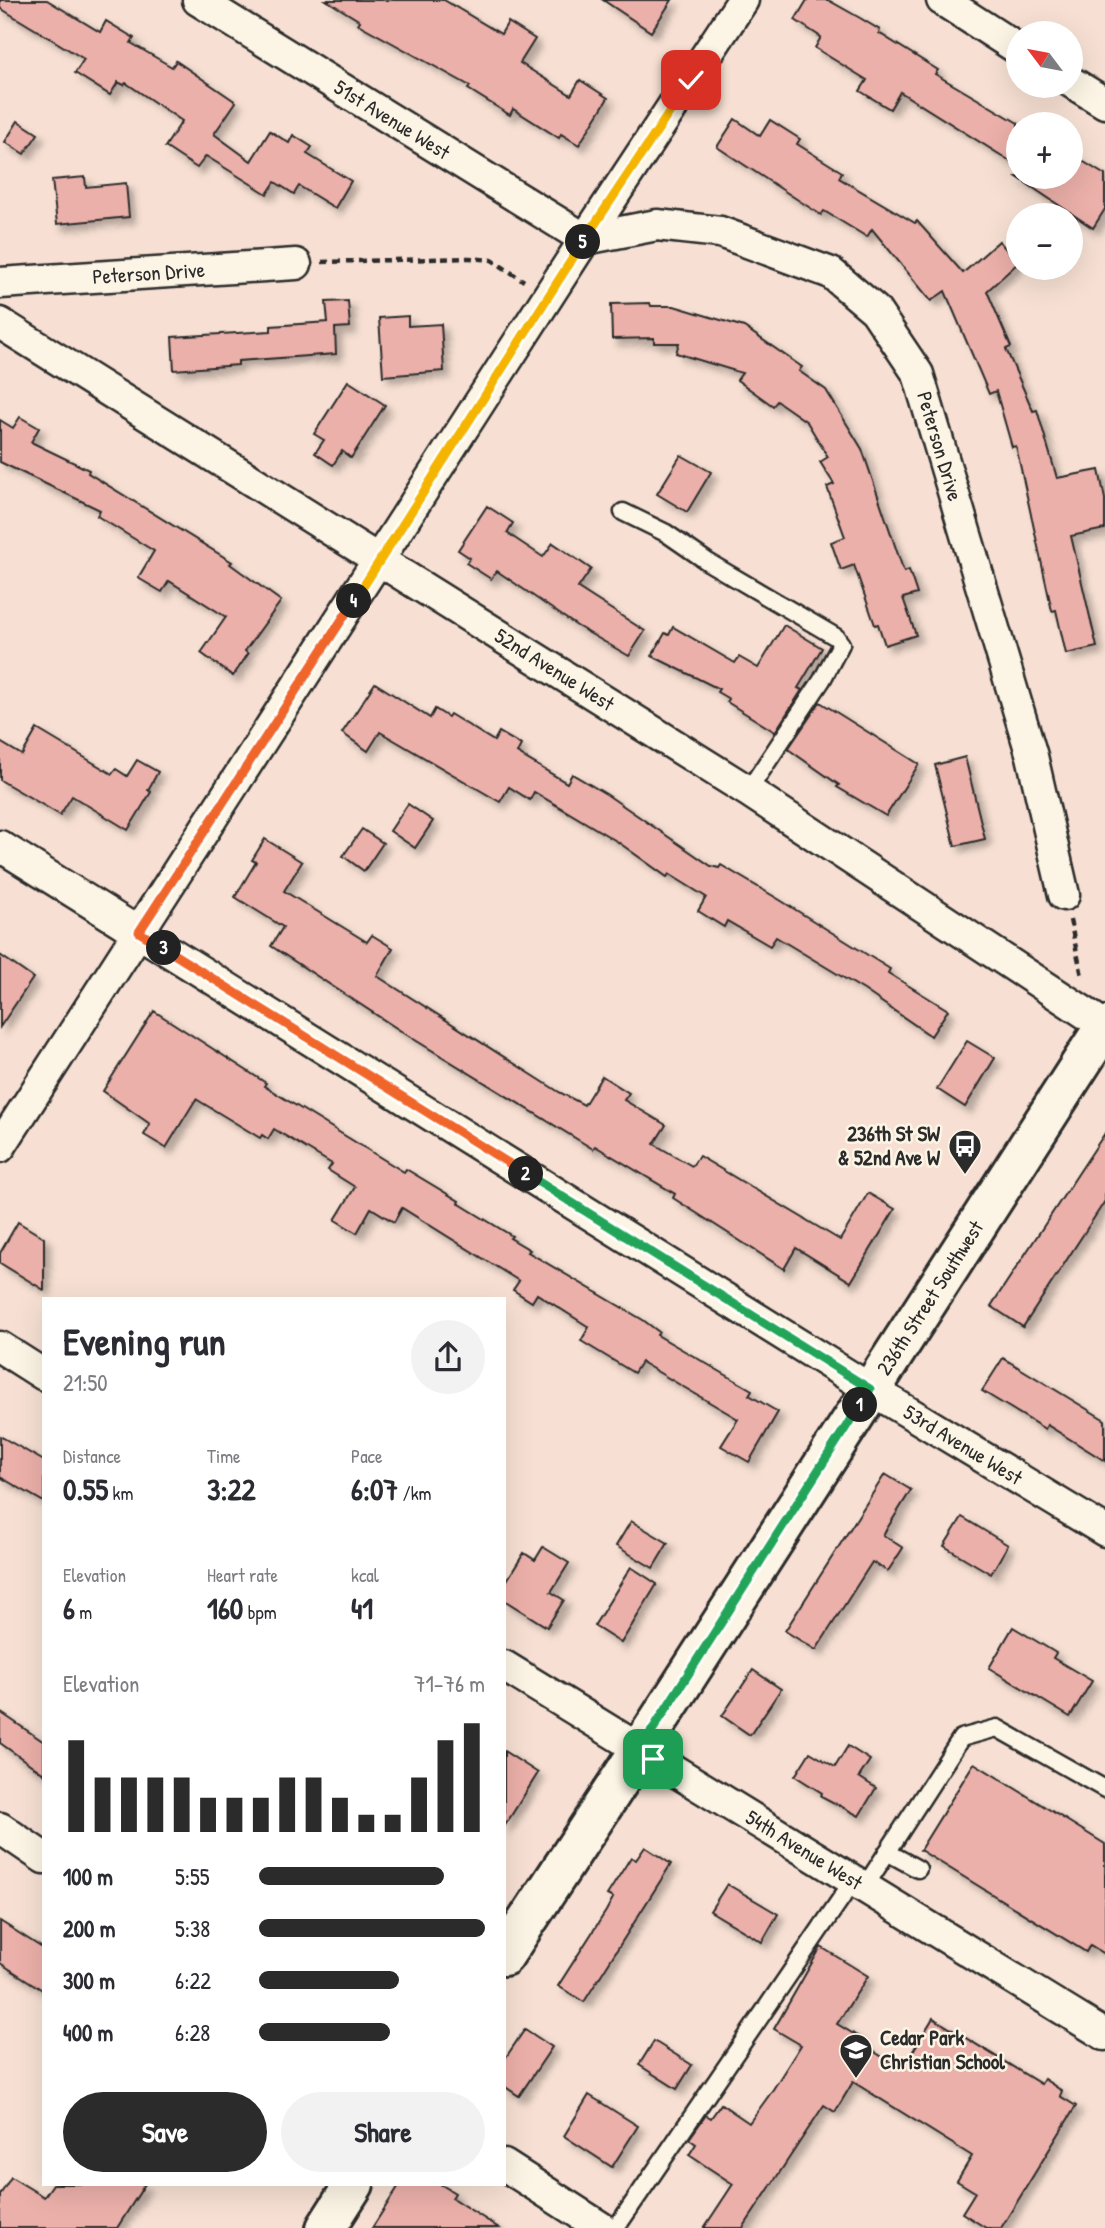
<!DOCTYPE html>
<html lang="en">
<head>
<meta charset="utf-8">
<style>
  :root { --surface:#fff; --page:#f2f2f3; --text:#2b2b33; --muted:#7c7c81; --accent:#2b2b2b }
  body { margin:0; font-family:"Patrick Hand",sans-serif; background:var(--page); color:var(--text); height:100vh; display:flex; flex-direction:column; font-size:26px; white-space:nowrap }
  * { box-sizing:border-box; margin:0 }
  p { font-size:23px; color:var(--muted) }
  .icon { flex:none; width:38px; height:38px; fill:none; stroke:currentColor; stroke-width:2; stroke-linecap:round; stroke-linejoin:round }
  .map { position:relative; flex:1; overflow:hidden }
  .drawer { position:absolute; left:42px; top:1297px; width:464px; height:889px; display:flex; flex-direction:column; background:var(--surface); border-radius:0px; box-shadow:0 7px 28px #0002 }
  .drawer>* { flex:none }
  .needle { width:46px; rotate:302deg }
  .buttons { position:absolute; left:1006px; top:21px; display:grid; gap:14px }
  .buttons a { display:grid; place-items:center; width:77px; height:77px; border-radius:50%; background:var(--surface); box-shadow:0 7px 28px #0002; font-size:35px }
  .pin { position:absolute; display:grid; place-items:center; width:60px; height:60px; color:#fff; margin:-30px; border-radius:14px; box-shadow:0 4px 10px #0006 }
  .km { position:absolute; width:35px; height:35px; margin:-18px; border-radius:50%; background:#222; color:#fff; font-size:19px; line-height:35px; text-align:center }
  .round { display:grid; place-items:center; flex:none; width:74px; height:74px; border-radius:37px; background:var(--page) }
  .overview { display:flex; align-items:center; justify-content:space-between; height:119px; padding:0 21px }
  h1 { font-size:38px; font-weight:800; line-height:52px }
  .stats { display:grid; grid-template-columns:repeat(3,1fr); gap:10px; height:119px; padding:7px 21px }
  .stats div { display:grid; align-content:center }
  .stats b { font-size:30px; font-weight:800 }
  .stats small { font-size:19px; font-weight:400 }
  .stats p { font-size:19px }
  .chart { height:196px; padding:14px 21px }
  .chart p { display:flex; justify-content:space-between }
  .chart svg { width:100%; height:126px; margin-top:7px; stroke:var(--accent); stroke-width:6 }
  .action { display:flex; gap:14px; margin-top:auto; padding:14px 21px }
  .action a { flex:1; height:80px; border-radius:42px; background:var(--accent); color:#fff; font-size:28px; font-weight:800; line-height:80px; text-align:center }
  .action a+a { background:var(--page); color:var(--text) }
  ul { padding:0 21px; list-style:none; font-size:23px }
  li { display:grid; grid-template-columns:112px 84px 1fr; align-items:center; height:52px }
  li i { height:18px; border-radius:9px; background:var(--accent) }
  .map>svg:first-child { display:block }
  .building { fill:#ebb0a9; stroke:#2b2b2b; stroke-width:2; filter:url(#shadow) }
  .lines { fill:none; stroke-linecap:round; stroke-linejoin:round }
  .lane-casing { stroke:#2b2b2b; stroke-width:21 }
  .street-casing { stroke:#2b2b2b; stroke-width:35 }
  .secondary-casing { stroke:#2b2b2b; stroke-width:44 }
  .path { stroke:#2b2b2b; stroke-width:4.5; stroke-dasharray:7 5; stroke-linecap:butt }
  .lane { stroke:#fcf5e5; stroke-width:16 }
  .street { stroke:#fcf5e5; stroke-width:30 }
  .secondary { stroke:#fcf5e5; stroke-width:38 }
  .split-1-casing { stroke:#fff; stroke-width:14 }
  .split-2-casing { stroke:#fff; stroke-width:14 }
  .split-3-casing { stroke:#fff; stroke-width:14 }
  .split-4-casing { stroke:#fff; stroke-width:14 }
  .split-5-casing { stroke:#fff; stroke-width:14 }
  .split-6-casing { stroke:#fff; stroke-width:14 }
  .split-1 { stroke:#22a559; stroke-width:9 }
  .split-2 { stroke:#22a559; stroke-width:9 }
  .split-3 { stroke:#f0652b; stroke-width:9 }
  .split-4 { stroke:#f0652b; stroke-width:9 }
  .split-5 { stroke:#f5b400; stroke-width:9 }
  .split-6 { stroke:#f5b400; stroke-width:9 }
  .labels { text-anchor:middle; stroke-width:5; stroke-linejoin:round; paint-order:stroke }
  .street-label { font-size:21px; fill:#2b2b2b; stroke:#fcf5e5 }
  .poi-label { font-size:21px; font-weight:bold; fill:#2b2b2b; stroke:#fcf5e5; text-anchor:end }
</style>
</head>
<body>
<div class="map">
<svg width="1105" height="2228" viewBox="0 0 1105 2228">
  <defs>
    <filter id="shadow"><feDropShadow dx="6" dy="6" stdDeviation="3.5" flood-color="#0004"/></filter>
  </defs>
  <rect width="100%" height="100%" fill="#f7e0d3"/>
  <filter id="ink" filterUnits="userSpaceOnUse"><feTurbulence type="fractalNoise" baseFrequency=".0143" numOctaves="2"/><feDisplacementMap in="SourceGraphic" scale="14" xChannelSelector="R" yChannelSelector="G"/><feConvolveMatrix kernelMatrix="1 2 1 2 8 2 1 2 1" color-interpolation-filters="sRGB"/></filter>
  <g filter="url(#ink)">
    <g class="building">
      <polygon points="0,0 47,0 100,32 106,21 134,38 131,43 172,67 176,61 236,102 214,134 251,161 270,131 289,143 293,135 312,147 307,154 351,181 335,208 299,186 294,194 275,182 267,194 206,156 197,168 165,147 182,121 126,83 124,85 118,82 110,95 75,73 84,59 0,8"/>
      <polygon points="326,0 444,0 501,34 508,22 535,39 520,63 571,95 580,80 608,98 579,145 561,134 559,138 513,109 510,115 468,89 470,86 358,24 360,21"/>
      <polygon points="603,0 672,0 651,32"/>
      <polygon points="807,0 828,0 860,18 880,30 879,33 938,70 935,74 1018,123 1018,166 900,92 890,109 860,91 867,80 815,48 821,37 795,20"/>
      <polygon points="735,119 760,136 770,120 800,139 797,144 842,172 839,178 915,223 917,221 963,273 999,241 1018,263 987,291 1011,347 1006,349 1033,411 1037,410 1057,478 1099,470 1105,499 1105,529 1071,536 1097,647 1066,654 1056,610 1052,611 1016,446 1012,447 996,391 989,394 945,291 931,301 872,229 867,237 824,211 821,215 717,147"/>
      <polygon points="18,121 38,134 24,154 5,142"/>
      <polygon points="1071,154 1105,175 1105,209 1093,228 1017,177 1071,177"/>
      <polygon points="85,177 86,187 126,183 129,217 57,224 52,180"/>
      <polygon points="348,301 350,327 335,328 336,354 238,361 238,365 174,370 172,337 271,331 271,326 328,322 326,302"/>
      <polygon points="650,303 651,306 674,306 744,327 802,367 799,371 826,390 862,449 904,572 909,570 917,594 903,598 916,635 885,645 878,624 875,625 854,565 841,570 831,542 845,537 827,487 834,484 820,462 828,457 807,422 777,401 773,406 737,380 742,373 676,353 679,343 654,343 654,338 612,339 611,304"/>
      <polygon points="408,316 408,326 441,324 444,371 383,376 379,318"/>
      <polygon points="348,381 385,405 351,458 342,451 333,465 315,453 324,440 314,434"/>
      <polygon points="20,417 39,428 31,442 89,470 88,473 232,562 230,564 281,601 245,651 248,654 233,676 201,653 226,617 169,581 162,592 138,578 154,551 97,516 100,510 0,462 0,420 13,428"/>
      <polygon points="681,455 711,472 687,512 657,494"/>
      <polygon points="487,506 513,523 507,533 543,557 553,543 591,569 578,588 645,631 629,656 577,626 497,571 491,579 466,563 470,558 458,550"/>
      <polygon points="784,625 822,648 798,688 802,690 775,732 727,702 729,699 717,692 719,689 652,656 665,633 669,635 673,627 735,663 739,657 758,668"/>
      <polygon points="375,683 430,718 435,709 448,717 450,714 494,741 499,732 521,745 517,753 567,783 572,774 606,794 711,866 719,868 721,865 780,900 890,969 888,973 948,1010 931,1036 864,990 776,937 770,946 727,921 724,927 698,911 706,897 669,874 667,877 618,842 534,792 530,800 509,787 500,802 380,732 368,751 342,733"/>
      <polygon points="820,702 919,764 886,816 837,787 839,785 788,749"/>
      <polygon points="37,729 112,774 116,769 127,776 137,760 158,772 148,790 151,792 128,830 72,796 60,815 0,780 0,742 22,755"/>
      <polygon points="965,757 985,839 955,846 935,765"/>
      <polygon points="408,804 433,821 415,848 390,831"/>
      <polygon points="362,829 383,843 364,871 343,856"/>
      <polygon points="265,839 302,862 284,891 367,942 372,935 393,948 377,976 559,1092 584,1105 602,1076 629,1093 624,1100 666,1125 654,1144 692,1166 699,1156 840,1240 868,1193 895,1209 851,1282 796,1248 784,1269 673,1198 675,1194 595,1146 593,1149 407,1035 271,946 283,927 235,897 256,862 252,860"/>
      <polygon points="0,955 33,978 0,1027"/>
      <polygon points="154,1011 266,1083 264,1086 404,1172 406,1169 459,1201 458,1203 512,1236 510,1238 530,1250 528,1252 643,1320 659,1332 657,1335 752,1390 749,1395 778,1412 749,1462 721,1446 738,1419 641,1362 634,1373 581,1341 589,1327 537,1294 532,1302 513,1290 519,1281 402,1208 394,1222 371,1208 357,1233 335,1220 355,1187 328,1170 332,1164 274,1129 268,1139 262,1135 260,1138 196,1099 166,1148 144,1135 150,1124 103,1091"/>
      <polygon points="967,1041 995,1058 965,1107 937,1089"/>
      <polygon points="1105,1133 1105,1201 1023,1327 991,1306"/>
      <polygon points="18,1222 44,1238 44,1290 0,1263 0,1253"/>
      <polygon points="1003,1358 1105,1420 1105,1461 1047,1425 1045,1429 982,1391"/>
      <polygon points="0,1436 44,1461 44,1502 0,1477"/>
      <polygon points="885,1474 911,1490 883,1535 903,1548 888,1571 872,1562 816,1650 785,1631"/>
      <polygon points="962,1517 1008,1545 991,1574 944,1546"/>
      <polygon points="631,1521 668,1543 653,1568 616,1546"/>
      <polygon points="543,1547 569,1563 551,1592 564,1600 547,1627 504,1600 504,1585 524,1553 535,1560"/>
      <polygon points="631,1567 657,1584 621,1643 594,1626"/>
      <polygon points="1013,1627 1056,1653 1053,1658 1092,1681 1070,1717 989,1668"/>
      <polygon points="753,1670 781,1689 750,1735 722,1716"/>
      <polygon points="0,1712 44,1742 44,1774 0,1743"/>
      <polygon points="848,1746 870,1760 859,1777 876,1788 859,1816 821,1796 822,1793 795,1776 810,1752 835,1767"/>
      <polygon points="504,1751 538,1773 504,1827"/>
      <polygon points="974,1763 1105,1844 1105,1954 1090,1945 1086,1952 920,1850"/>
      <polygon points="645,1847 671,1864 584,2002 558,1986 606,1911 613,1898 607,1895 631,1857 636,1860"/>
      <polygon points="727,1884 778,1914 762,1942 710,1911"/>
      <polygon points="0,1921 44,1949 44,1991 0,1963"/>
      <polygon points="821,1947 868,1976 837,2024 862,2039 860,2043 902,2069 933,2018 1041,2084 1044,2079 1062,2091 1060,2096 1076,2106 1001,2228 986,2228 962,2213 975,2192 957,2181 972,2156 853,2082 835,2112 824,2105 743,2228 704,2228 733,2184 689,2155 696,2144 689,2139 706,2115 711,2118 721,2104 749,2123 770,2094 801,2045 774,2029"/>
      <polygon points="525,2029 552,2047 519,2096 504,2086 504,2060"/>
      <polygon points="654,2041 692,2065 677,2089 639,2065"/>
      <polygon points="589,2095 638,2126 612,2167 564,2136"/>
      <polygon points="11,2177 44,2197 53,2184 145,2184 117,2228 0,2228 0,2195"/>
      <polygon points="400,2184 440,2184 455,2193 452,2198 499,2228 372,2228"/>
    </g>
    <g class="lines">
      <defs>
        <g id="lane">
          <polyline points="623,512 666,533 708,562 836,637 841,644 822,680 748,791"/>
          <polyline points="887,1852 918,1869"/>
          <polyline points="864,1888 961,1738 997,1728 1105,1789"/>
          <polyline points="616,2228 853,1881"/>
        </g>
        <g id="street">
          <path id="s1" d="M198,0L585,239L657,225L720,232L831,273L875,310L918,374L1032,756L1064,895"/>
          <polyline points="942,0 1018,49"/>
          <polyline points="1071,82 1105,103"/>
          <path id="s2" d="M0,283L296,264"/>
          <path id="s3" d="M0,323L748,791L1105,1026"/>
          <path id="s4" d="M0,846L870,1389L1105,1531"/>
          <polyline points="0,1147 585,239 743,0"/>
          <polyline points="0,1347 44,1375"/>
          <path id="s5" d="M504,1666L1105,2035"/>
          <polyline points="0,1828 44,1858"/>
          <polyline points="504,2165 602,2228"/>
        </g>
        <g id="secondary">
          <path id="s6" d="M504,1956L639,1751L1105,1026"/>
          <polyline points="326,2228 354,2184"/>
        </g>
      </defs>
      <use href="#lane" class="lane-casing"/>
      <use href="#street" class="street-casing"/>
      <use href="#secondary" class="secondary-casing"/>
      <g class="path">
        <polyline points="322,262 469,258 492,260 524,281"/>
        <polyline points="1070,920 1082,976"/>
      </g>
      <use href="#lane" class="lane"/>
      <use href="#street" class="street"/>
      <use href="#secondary" class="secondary"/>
    </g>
  </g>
  <g class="lines" filter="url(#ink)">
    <defs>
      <polyline id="split-1" points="653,1759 639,1751 860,1405"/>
      <polyline id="split-2" points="526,1174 870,1389 860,1405"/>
      <polyline id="split-3" points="164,948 526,1174"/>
      <polyline id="split-4" points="164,948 139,932 354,601"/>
      <polyline id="split-5" points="354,601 583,242"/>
      <polyline id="split-6" points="583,242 691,80"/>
    </defs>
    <use href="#split-1" class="split-1-casing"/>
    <use href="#split-2" class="split-2-casing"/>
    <use href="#split-3" class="split-3-casing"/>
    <use href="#split-4" class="split-4-casing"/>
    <use href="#split-5" class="split-5-casing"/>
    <use href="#split-6" class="split-6-casing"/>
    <use href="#split-1" class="split-1"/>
    <use href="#split-2" class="split-2"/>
    <use href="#split-3" class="split-3"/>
    <use href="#split-4" class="split-4"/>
    <use href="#split-5" class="split-5"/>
    <use href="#split-6" class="split-6"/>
  </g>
  <defs>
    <symbol id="bus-pin" viewBox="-11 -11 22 30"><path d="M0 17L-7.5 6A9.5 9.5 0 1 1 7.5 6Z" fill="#2b2b2b" stroke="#fcf5e5"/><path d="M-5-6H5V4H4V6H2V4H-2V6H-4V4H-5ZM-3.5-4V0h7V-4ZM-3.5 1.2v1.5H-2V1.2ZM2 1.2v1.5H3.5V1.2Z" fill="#fff"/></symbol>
    <symbol id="school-pin" viewBox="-11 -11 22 30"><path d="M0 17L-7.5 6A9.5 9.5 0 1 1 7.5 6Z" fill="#2b2b2b" stroke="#fcf5e5"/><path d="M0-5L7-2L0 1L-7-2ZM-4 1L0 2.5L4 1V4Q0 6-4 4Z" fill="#fff"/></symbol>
  </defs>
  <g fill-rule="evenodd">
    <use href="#bus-pin" x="946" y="1127" width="38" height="52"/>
    <use href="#school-pin" x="837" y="2031" width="38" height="52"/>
  </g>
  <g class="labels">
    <g class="street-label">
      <text dy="7" stroke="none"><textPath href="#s1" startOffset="228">51st Avenue West</textPath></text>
      <text dy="7" stroke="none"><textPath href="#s2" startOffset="149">Peterson Drive</textPath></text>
      <text dy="7" stroke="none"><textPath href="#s1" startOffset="920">Peterson Drive</textPath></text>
      <text dy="7" stroke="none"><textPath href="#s3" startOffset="654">52nd Avenue West</textPath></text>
      <text dy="7" stroke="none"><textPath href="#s6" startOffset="784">236th Street Southwest</textPath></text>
      <text dy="7" stroke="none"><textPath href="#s4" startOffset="1134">53rd Avenue West</textPath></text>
      <text dy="7" stroke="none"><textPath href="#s5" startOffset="352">54th Avenue West</textPath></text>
    </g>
    <g class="poi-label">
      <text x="940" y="1141">236th St SW<tspan x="940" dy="24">&amp; 52nd Ave W</tspan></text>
      <text x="880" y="2045" text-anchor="start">Cedar Park<tspan x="880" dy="24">Christian School</tspan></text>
    </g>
  </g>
</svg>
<div class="buttons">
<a><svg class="needle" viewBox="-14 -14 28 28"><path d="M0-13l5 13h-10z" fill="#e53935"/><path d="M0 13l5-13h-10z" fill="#7c7c81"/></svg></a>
<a>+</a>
<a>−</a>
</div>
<div class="pin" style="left:653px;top:1759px;background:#1e9e55"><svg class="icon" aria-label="arrive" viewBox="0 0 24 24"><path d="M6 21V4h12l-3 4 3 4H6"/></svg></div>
<div class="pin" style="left:691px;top:80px;background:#d93025"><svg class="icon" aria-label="check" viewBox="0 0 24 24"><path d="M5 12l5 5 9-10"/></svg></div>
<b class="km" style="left:860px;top:1405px">1</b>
<b class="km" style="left:526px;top:1174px">2</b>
<b class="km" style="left:164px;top:948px">3</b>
<b class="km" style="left:354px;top:601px">4</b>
<b class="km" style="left:583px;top:242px">5</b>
<section class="drawer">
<div class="overview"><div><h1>Evening run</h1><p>21:50</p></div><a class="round"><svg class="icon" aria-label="share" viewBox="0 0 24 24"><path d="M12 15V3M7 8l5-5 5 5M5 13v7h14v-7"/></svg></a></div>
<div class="stats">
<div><p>Distance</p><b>0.55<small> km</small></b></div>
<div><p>Time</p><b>3:22</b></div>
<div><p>Pace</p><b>6:07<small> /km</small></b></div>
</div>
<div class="stats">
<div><p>Elevation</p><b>6<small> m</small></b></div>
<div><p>Heart rate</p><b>160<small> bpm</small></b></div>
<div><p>kcal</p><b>41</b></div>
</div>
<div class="chart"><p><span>Elevation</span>71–76 m</p>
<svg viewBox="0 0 160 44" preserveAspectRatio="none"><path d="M5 44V12M15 44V25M25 44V25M35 44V25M45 44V25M55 44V32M65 44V32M75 44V32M85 44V25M95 44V25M105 44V32M115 44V38M125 44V38M135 44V25M145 44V12M155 44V6"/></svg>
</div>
<ul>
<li><b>100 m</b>5:55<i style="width:82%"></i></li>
<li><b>200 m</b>5:38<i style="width:100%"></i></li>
<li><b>300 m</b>6:22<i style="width:62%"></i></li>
<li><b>400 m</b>6:28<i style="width:58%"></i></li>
</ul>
<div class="action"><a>Save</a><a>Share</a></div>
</section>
</div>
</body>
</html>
